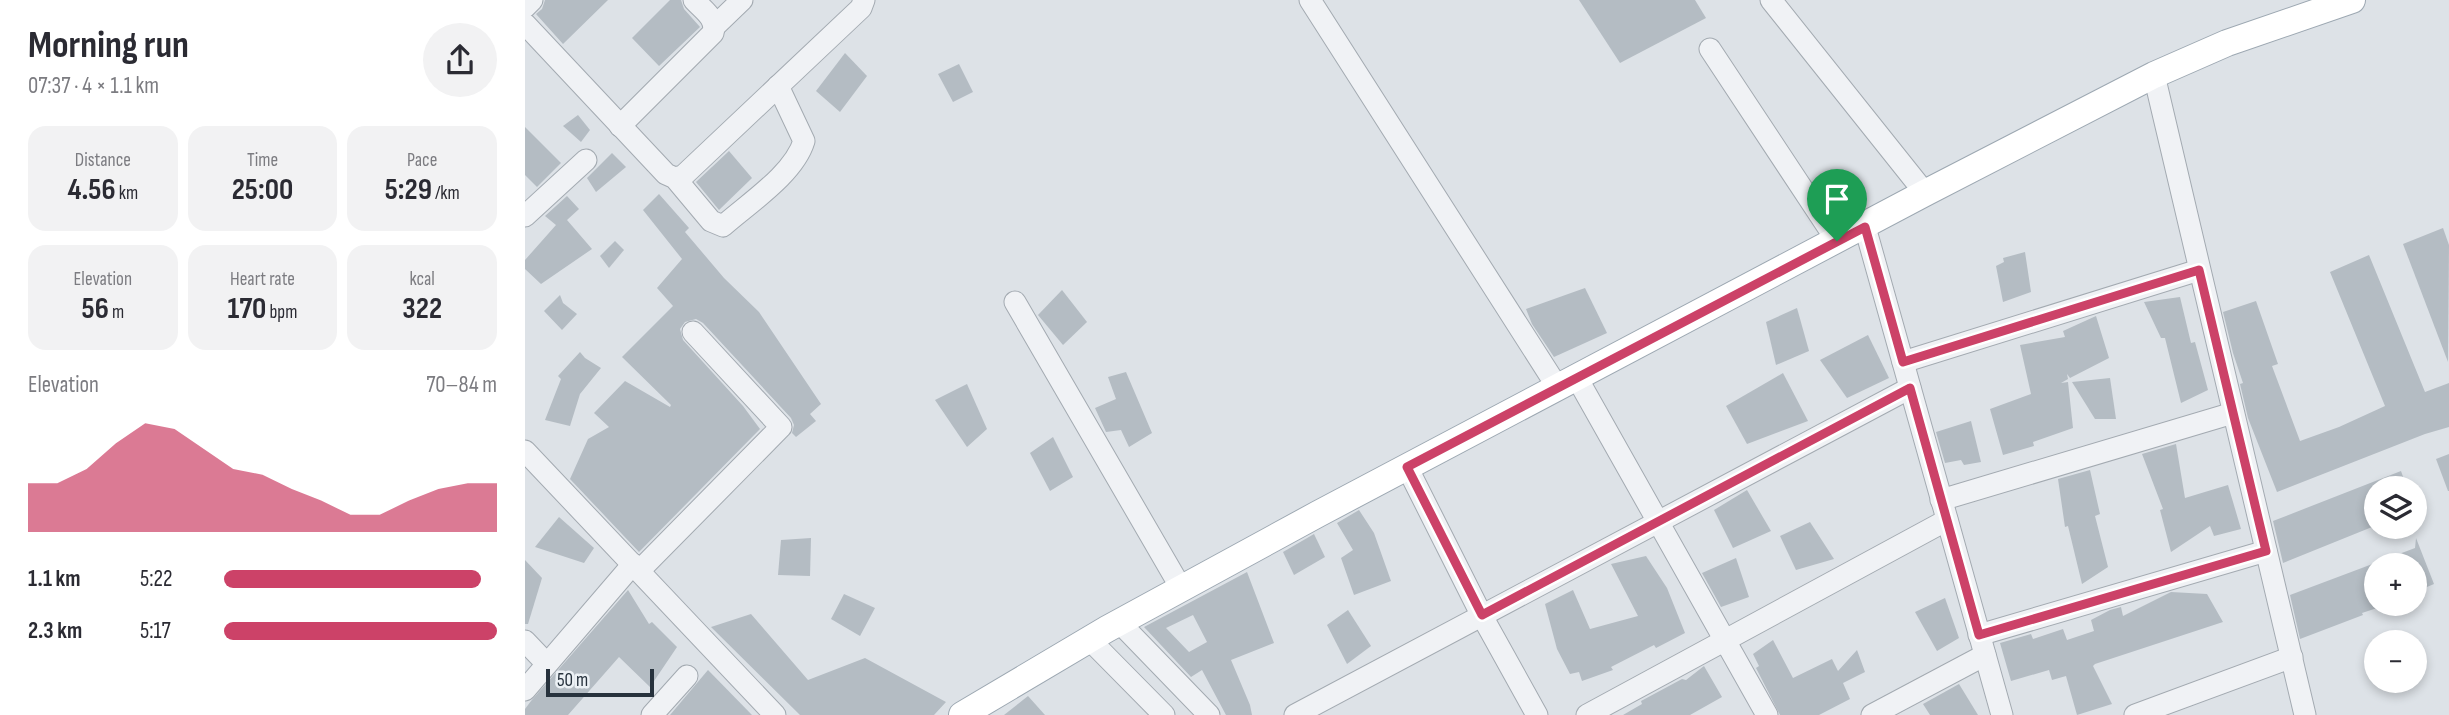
<!DOCTYPE html>
<html lang="en">
<head>
<meta charset="utf-8">
<style>
  :root { --surface:#fff; --page:#f2f2f3; --text:#2b2b33; --muted:#7c7c81; --accent:#cc4268 }
  body { margin:0; font-family:"Sofia Sans Condensed",sans-serif; background:var(--page); color:var(--text); height:100vh; display:flex; flex-direction:column; font-size:26px; white-space:nowrap }
  * { box-sizing:border-box; margin:0 }
  p { font-size:23px; color:var(--muted) }
  .icon { flex:none; width:38px; height:38px; fill:none; stroke:currentColor; stroke-width:2; stroke-linecap:round; stroke-linejoin:round }
  .map { position:relative; flex:1; overflow:hidden }
  .side { display:flex; flex-direction:column; background:var(--surface); width:525px }
  .side>* { flex:none }
  .tools { position:absolute; left:1839px; top:476px; display:grid; gap:14px }
  .tools a { display:grid; place-items:center; width:63px; height:63px; border-radius:50%; background:var(--surface); box-shadow:0 4px 10px #0003; font-size:35px }
  .scale { position:absolute; left:21px; bottom:18px; width:108px; box-sizing:border-box; padding-left:7px; border:4px solid #27323d; border-top:0; font-size:19px; line-height:24px; white-space:nowrap; color:#27323d; -webkit-text-stroke:5px #ecf1f5; paint-order:stroke }
  .pin { position:absolute; display:grid; place-items:center; width:60px; height:60px; color:#fff; margin:-72px -30px; border-radius:50% 50% 50% 0; rotate:-45deg; box-shadow:0 0 7px #0007 }
  .pin .icon { rotate:45deg }
  .round { display:grid; place-items:center; flex:none; width:74px; height:74px; border-radius:37px; background:var(--page) }
  .head { display:flex; align-items:center; justify-content:space-between; height:119px; padding:0 28px }
  h1 { font-size:38px; font-weight:700; line-height:52px }
  .figures { display:grid; grid-template-columns:repeat(3,1fr); gap:10px; height:119px; padding:7px 28px }
  .figures div { display:grid; align-content:center; border-radius:18px; background:var(--page); text-align:center }
  .figures b { font-size:30px; font-weight:700 }
  .figures small { font-size:19px; font-weight:400 }
  .figures p { font-size:19px }
  .chart { height:196px; padding:14px 28px }
  .chart p { display:flex; justify-content:space-between }
  .chart svg { width:100%; height:126px; margin-top:7px; fill:var(--accent); opacity:.7 }
  ul { padding:0 28px; list-style:none; font-size:23px }
  li { display:grid; grid-template-columns:112px 84px 1fr; align-items:center; height:52px }
  li i { height:18px; border-radius:9px; background:var(--accent) }
  main { display:flex; flex:1; min-height:0 }
  .map>svg:first-child { display:block }
  .building { fill:#b4bcc3; fill-rule:evenodd }
  .lines { fill:none; stroke-linecap:round; stroke-linejoin:round }
  .minor-casing { stroke:#a3aab1; stroke-width:23 }
  .major-casing { stroke:#9da8b2; stroke-width:28 }
  .minor { stroke:#f0f2f5; stroke-width:21 }
  .major { stroke:#fff; stroke-width:26 }
  .route-casing { stroke:#fff; stroke-width:14 }
  .route { stroke:#cc4268; stroke-width:9 }
</style>
</head>
<body>
<main>
<section class="side">
<div class="head"><div><h1>Morning run</h1><p>07:37 · 4 × 1.1 km</p></div><a class="round"><svg class="icon" aria-label="share" viewBox="0 0 24 24"><path d="M12 15V3M7 8l5-5 5 5M5 13v7h14v-7"/></svg></a></div>
<div class="figures">
<div><p>Distance</p><b>4.56<small> km</small></b></div>
<div><p>Time</p><b>25:00</b></div>
<div><p>Pace</p><b>5:29<small> /km</small></b></div>
</div>
<div class="figures">
<div><p>Elevation</p><b>56<small> m</small></b></div>
<div><p>Heart rate</p><b>170<small> bpm</small></b></div>
<div><p>kcal</p><b>322</b></div>
</div>
<div class="chart"><p><span>Elevation</span>70–84 m</p>
<svg viewBox="0 0 160 44" preserveAspectRatio="none"><path d="M0 44V27L10 27L20 22L30 13L40 6L50 8L60 15L70 22L80 24L90 29L100 33L110 38L120 38L130 33L140 29L150 27L160 27V44z"/></svg>
</div>
<ul>
<li><b>1.1 km</b>5:22<i style="width:94%"></i></li>
<li><b>2.3 km</b>5:17<i style="width:100%"></i></li>
</ul>
</section>
<div class="map">
<svg width="1924" height="715" viewBox="0 0 1924 715">
  <rect width="100%" height="100%" fill="#dde2e7"/>
  <g class="building">
    <polygon points="20,0 83,0 38,44 11,14 17,9"/>
    <polygon points="145,0 156,0 159,9 175,27 134,66 107,38"/>
    <polygon points="1054,0 1170,0 1181,18 1095,63"/>
    <polygon points="320,53 342,76 315,112 291,91"/>
    <polygon points="434,64 448,92 428,102 413,74"/>
    <polygon points="53,115 65,130 56,142 38,126"/>
    <polygon points="0,127 36,163 12,187 0,175"/>
    <polygon points="204,151 227,178 194,210 171,182"/>
    <polygon points="87,153 101,167 71,192 62,178"/>
    <polygon points="134,194 164,228 160,232 199,278 234,312 296,404 285,414 291,421 271,437 267,433 269,425 266,418 178,323 171,319 160,322 155,329 158,340 218,406 235,429 114,552 45,479 63,439 84,427 69,413 100,381 145,407 146,405 97,357 148,306 132,288 157,259 118,210"/>
    <polygon points="42,196 54,209 42,220 67,249 16,284 0,269 0,260 31,225 20,216"/>
    <polygon points="1918,228 1924,245 1923,362 1878,244"/>
    <polygon points="90,241 99,250 84,268 75,256"/>
    <polygon points="1500,252 1506,292 1478,302 1471,266 1479,262 1478,258"/>
    <polygon points="1844,255 1900,392 1924,383 1924,427 1900,434 1752,492 1723,418 1715,384 1718,383 1708,353 1698,312 1731,301 1753,364 1747,366 1775,441 1814,427 1860,406 1805,272"/>
    <polygon points="1060,288 1082,333 1029,357 1007,324 1001,309"/>
    <polygon points="537,290 562,322 538,345 513,315"/>
    <polygon points="35,295 38,303 52,314 37,330 19,311"/>
    <polygon points="1655,297 1666,343 1670,342 1683,390 1656,403 1640,338 1636,338 1619,302"/>
    <polygon points="1272,308 1284,351 1251,365 1241,322"/>
    <polygon points="1571,316 1584,358 1545,378 1542,374 1543,379 1536,383 1543,382 1548,428 1508,442 1509,446 1478,455 1465,409 1506,394 1495,345 1540,337 1538,331"/>
    <polygon points="1343,335 1364,378 1322,398 1295,360"/>
    <polygon points="55,352 60,358 76,368 55,394 45,426 20,420 36,379 33,376"/>
    <polygon points="601,372 627,433 604,447 596,430 581,432 570,408 591,399 583,377"/>
    <polygon points="1258,373 1283,421 1222,444 1201,406"/>
    <polygon points="1585,378 1591,419 1570,419 1547,382"/>
    <polygon points="442,384 462,429 442,447 410,400"/>
    <polygon points="1446,421 1456,462 1439,465 1436,460 1420,463 1411,432"/>
    <polygon points="528,437 548,477 525,491 505,453"/>
    <polygon points="1651,444 1660,498 1703,485 1716,529 1689,536 1685,526 1646,552 1635,510 1638,509 1617,454"/>
    <polygon points="1924,454 1924,491 1923,491 1911,459"/>
    <polygon points="1565,470 1575,514 1570,516 1583,567 1557,584 1543,526 1540,527 1533,479"/>
    <polygon points="1876,471 1882,488 1852,488 1852,525 1758,563 1748,521"/>
    <polygon points="1222,490 1246,531 1208,548 1189,510"/>
    <polygon points="834,510 849,533 866,581 829,595 816,558 828,550 812,523"/>
    <polygon points="34,517 69,548 59,563 10,547"/>
    <polygon points="1285,522 1309,559 1271,570 1255,536"/>
    <polygon points="789,534 800,557 769,575 758,552"/>
    <polygon points="286,538 285,576 253,575 256,540"/>
    <polygon points="1891,538 1909,584 1890,592 1890,565 1852,565 1852,608 1837,613 1838,615 1775,639 1765,595 1890,548"/>
    <polygon points="1121,556 1142,588 1160,633 1131,648 1129,645 1086,667 1088,670 1057,681 1054,672 1045,674 1032,649 1020,604 1048,590 1065,629 1113,616 1086,564"/>
    <polygon points="1211,558 1224,597 1196,607 1177,573"/>
    <polygon points="0,560 17,578 3,624 0,624"/>
    <path d="M722,572L749,643L706,660L725,705L727,715H701L677,670L666,677L619,627ZM668,615L682,642L664,652L641,628Z"/>
    <polygon points="103,590 124,624 127,622 152,647 125,687 94,657 43,715 0,715 0,709 6,701"/>
    <polygon points="1646,592 1682,594 1698,622 1570,664 1568,666 1587,704 1552,715 1541,676 1527,680 1524,670 1486,681 1475,643 1506,634 1508,639 1538,629 1542,640 1569,631 1566,620 1585,610 1596,607 1598,616"/>
    <polygon points="319,594 350,608 335,636 306,619"/>
    <polygon points="1420,598 1434,638 1412,651 1390,612"/>
    <polygon points="823,610 846,646 822,664 802,625"/>
    <polygon points="226,614 283,680 340,658 421,702 409,715 275,715 186,627"/>
    <polygon points="1248,640 1268,678 1307,659 1313,671 1332,650 1340,672 1318,683 1325,699 1294,715 1255,715 1231,668 1234,666 1228,654"/>
    <polygon points="1179,666 1197,697 1165,715 1098,715 1117,704 1116,701 1157,679 1161,680"/>
    <polygon points="183,670 227,715 145,715"/>
    <polygon points="1434,684 1453,715 1405,715 1398,704"/>
    <polygon points="503,696 520,715 479,715"/>
  </g>
  <g class="lines">
    <defs>
      <g id="minor">
        <polyline points="785,0 1033,388"/>
        <polyline points="1246,0 1400,193"/>
        <polyline points="0,7 7,0"/>
        <path d="M0,24L141,174L150,178L186,221L198,226C224,203 269,174 279,141L253,86"/>
        <polyline points="190,26 217,0"/>
        <polyline points="1185,49 1312,241"/>
        <polyline points="1629,75 1780,715"/>
        <path d="M95,126L188,33C192,18 178,10 169,0"/>
        <polyline points="150,178 158,176 336,8 339,0"/>
        <polyline points="0,216 61,160"/>
        <polyline points="1340,227 1477,715"/>
        <polyline points="490,302 656,588"/>
        <polyline points="1378,362 1674,270"/>
        <polyline points="1052,378 1242,715"/>
        <polyline points="0,451 250,715"/>
        <polyline points="882,467 957,616 1012,715"/>
        <polyline points="1416,500 1708,413"/>
        <polyline points="114,571 256,427 168,332"/>
        <polyline points="594,622 684,715"/>
        <polyline points="1454,635 1741,551"/>
        <polyline points="564,639 639,715"/>
        <polyline points="0,641 22,664"/>
        <polyline points="0,690 108,564"/>
        <polyline points="127,715 162,676"/>
        <polyline points="770,715 1385,388"/>
        <polyline points="1062,715 1422,520"/>
        <polyline points="1347,715 1460,655"/>
        <polyline points="1610,715 1767,657"/>
      </g>
      <polyline id="major" points="437,715 582,629 793,514 1400,193 1629,75 1702,43 1827,0"/>
    </defs>
    <use href="#minor" class="minor-casing"/>
    <use href="#major" class="major-casing"/>
    <use href="#minor" class="minor"/>
    <use href="#major" class="major"/>
  </g>
  <g class="lines">
    <defs>
      <polygon id="route" points="1340,227 1378,362 1674,270 1741,551 1454,635 1385,388 957,615 882,467"/>
    </defs>
    <use href="#route" class="route-casing"/>
    <use href="#route" class="route"/>
  </g>
</svg>
<div class="tools">
<a><svg class="icon" aria-label="layers" viewBox="0 0 24 24"><path d="M12 4l9 5-9 5-9-5zM3 14l9 5 9-5"/></svg></a>
<a>+</a>
<a>−</a>
</div>
<div class="scale">50 m</div>
<div class="pin" style="left:1312px;top:241px;background:#1e9e55"><svg class="icon" aria-label="arrive" viewBox="0 0 24 24"><path d="M6 21V4h12l-3 4 3 4H6"/></svg></div>
</div>
</main>
</body>
</html>
